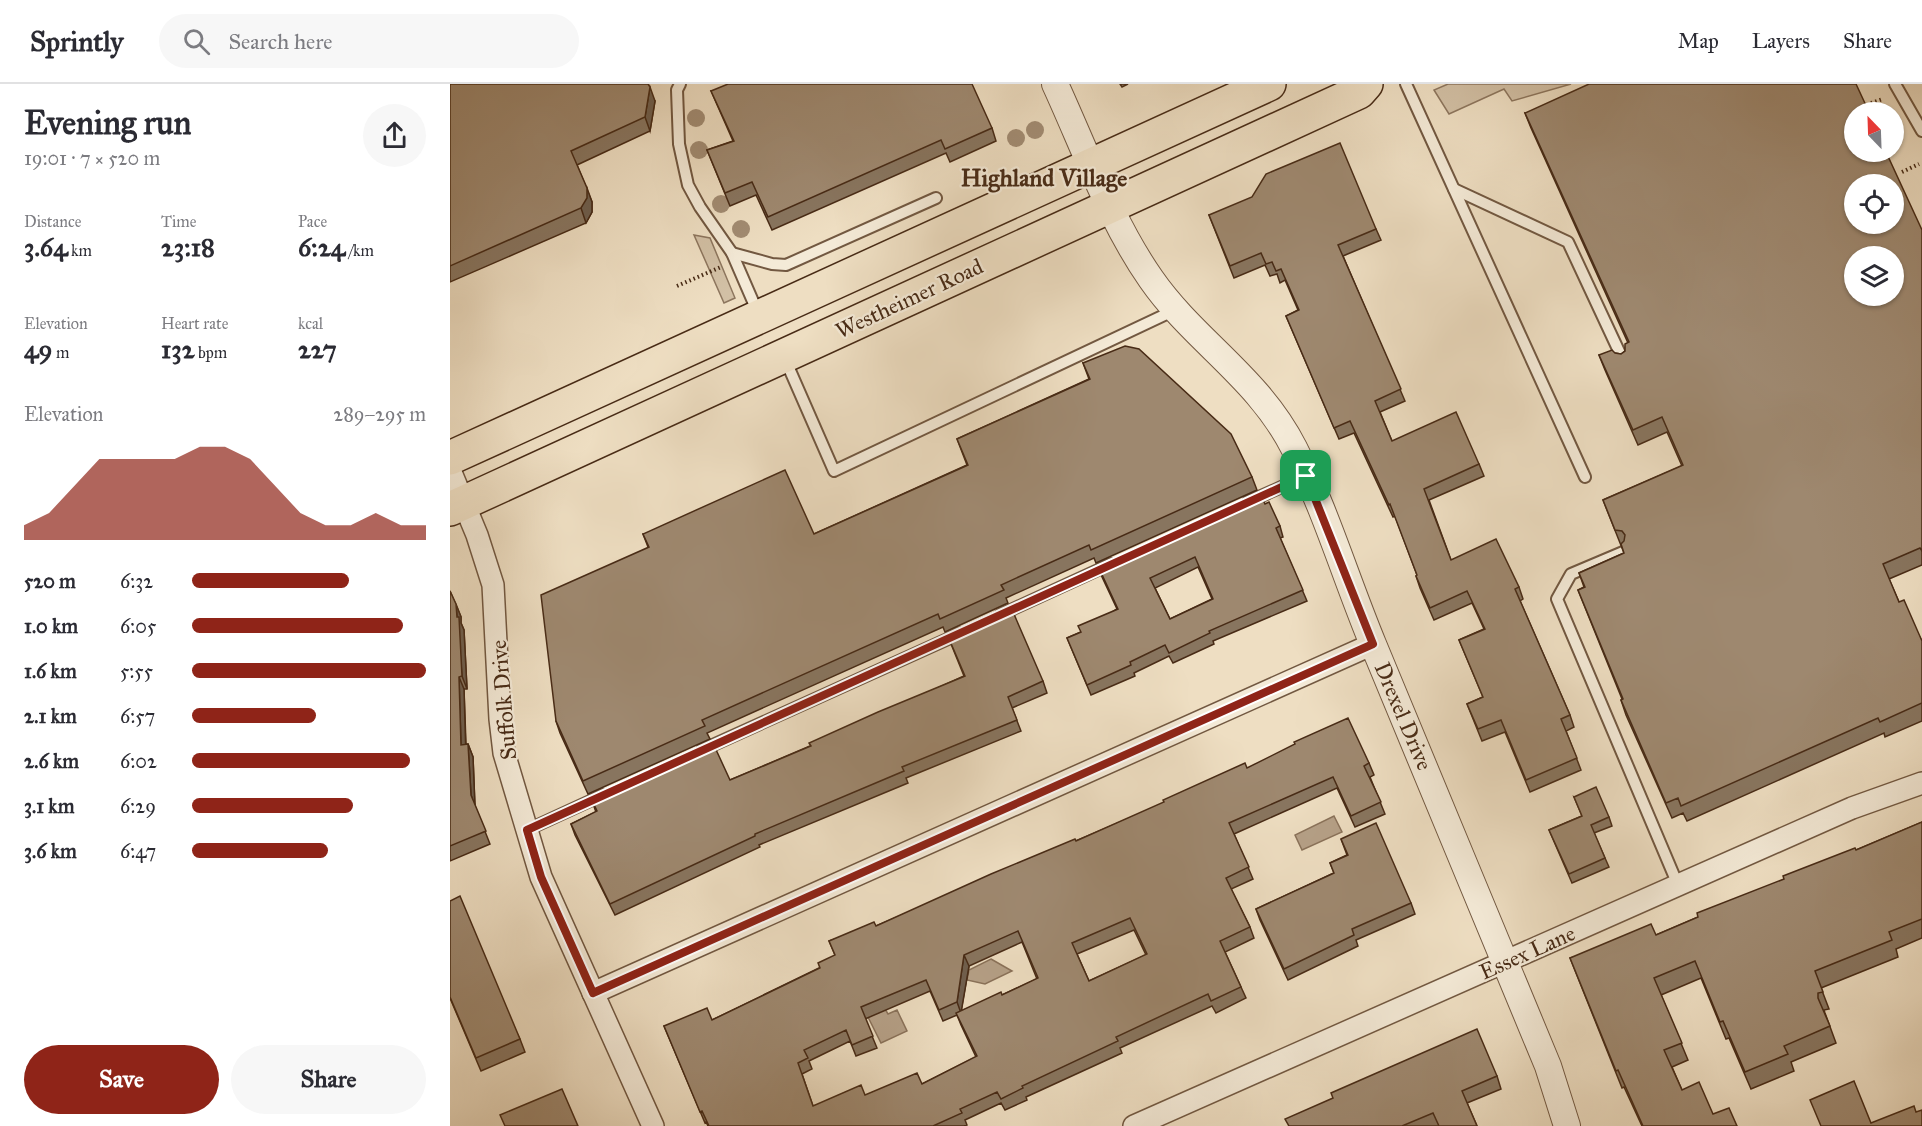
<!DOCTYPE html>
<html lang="en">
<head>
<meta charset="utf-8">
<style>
  :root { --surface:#fff; --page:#f7f7f7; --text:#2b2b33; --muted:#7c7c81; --line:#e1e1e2; --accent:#8f2418 }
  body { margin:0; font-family:"IM FELL Great Primer",serif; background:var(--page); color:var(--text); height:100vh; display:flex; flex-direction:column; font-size:22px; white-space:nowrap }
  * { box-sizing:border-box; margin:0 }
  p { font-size:20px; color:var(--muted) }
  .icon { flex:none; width:33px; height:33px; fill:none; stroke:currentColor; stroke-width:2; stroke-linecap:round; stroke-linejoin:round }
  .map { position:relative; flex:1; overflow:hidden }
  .panel { display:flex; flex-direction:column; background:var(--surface); width:450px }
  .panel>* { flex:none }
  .needle { width:39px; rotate:337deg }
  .tools { position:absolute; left:1394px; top:18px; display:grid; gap:12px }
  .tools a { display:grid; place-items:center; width:60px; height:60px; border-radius:50%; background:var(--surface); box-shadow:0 2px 4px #0004; font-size:30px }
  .pin { position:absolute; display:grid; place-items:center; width:51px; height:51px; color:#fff; margin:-26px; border-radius:12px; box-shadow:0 3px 9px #0006 }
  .round { display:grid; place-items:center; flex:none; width:63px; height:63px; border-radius:32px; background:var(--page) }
  .headline { display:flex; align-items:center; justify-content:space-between; height:102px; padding:0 24px }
  h1 { font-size:33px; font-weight:800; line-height:45px }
  .stats { display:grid; grid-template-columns:repeat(3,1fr); gap:9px; height:102px; padding:6px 24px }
  .stats div { display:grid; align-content:center }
  .stats b { font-size:26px; font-weight:800 }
  .stats small { font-size:16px; font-weight:400 }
  .stats p { font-size:16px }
  .chart { height:168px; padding:12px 24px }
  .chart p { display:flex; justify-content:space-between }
  .chart svg { width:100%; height:108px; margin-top:6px; fill:var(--accent); opacity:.7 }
  .primary-button { display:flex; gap:12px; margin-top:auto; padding:12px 24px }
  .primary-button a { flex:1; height:69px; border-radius:36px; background:var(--accent); color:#fff; font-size:24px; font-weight:800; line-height:69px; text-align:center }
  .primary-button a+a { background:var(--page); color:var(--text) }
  ul { padding:0 24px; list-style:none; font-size:20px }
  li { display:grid; grid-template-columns:96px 72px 1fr; align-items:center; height:45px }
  li i { height:15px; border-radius:8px; background:var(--accent) }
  header { display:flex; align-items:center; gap:36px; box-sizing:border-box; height:84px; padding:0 30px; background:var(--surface); border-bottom:2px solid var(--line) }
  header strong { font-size:28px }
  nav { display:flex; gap:33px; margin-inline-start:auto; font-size:21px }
  .search { width:420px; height:54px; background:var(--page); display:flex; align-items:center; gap:15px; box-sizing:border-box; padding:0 21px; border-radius:33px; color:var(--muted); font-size:22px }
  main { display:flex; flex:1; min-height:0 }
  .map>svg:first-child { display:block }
  .green { fill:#d2c0a5; stroke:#8d765e; stroke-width:1.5 }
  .water { fill:#b6a188; stroke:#8a725a; stroke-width:1.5 }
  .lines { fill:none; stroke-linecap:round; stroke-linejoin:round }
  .service-casing { stroke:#725841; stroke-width:14 }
  .minor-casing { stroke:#725841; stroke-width:24 }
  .tertiary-casing { stroke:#725841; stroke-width:28 }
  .primary-casing { stroke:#482b16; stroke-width:36 }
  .path { stroke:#482b16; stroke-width:4; stroke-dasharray:1.5 3; stroke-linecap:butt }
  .service { stroke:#f4ead7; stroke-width:10 }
  .minor { stroke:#f4ead7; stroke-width:21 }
  .tertiary { stroke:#f4ead7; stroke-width:26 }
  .primary { stroke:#eedec2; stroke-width:33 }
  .tree { fill:#a28c73 }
  .wall { fill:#88755f; stroke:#482b16; stroke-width:1.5; fill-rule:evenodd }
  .shaded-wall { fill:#6f5f4e; stroke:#482b16; stroke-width:1.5 }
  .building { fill:#9e886f; stroke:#482b16; stroke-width:1.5; fill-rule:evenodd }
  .route-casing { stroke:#fff; stroke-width:12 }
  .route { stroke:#8f2418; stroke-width:8 }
  .labels { text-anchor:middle; stroke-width:4.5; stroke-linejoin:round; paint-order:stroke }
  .street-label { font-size:22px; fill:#482b16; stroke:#f4ead7 }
  .neighbourhood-label { font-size:24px; font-weight:bold; fill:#482b16; stroke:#f4ead7 }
</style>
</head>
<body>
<header>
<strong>Sprintly</strong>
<div class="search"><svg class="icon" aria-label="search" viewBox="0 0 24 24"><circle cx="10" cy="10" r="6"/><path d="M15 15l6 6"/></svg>Search here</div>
<nav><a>Map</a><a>Layers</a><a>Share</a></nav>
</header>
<main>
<section class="panel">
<div class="headline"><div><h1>Evening run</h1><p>19:01 · 7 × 520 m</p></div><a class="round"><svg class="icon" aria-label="share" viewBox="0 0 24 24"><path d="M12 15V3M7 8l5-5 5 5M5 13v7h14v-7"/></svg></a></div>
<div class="stats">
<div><p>Distance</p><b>3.64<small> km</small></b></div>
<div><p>Time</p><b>23:18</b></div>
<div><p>Pace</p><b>6:24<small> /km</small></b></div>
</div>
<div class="stats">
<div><p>Elevation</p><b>49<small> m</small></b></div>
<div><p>Heart rate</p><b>132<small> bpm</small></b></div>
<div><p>kcal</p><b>227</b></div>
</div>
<div class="chart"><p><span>Elevation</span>289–295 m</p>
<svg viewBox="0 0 160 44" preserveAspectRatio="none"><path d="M0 44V38L10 33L20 22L30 11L40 11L50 11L60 11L70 6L80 6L90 11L100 22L110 33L120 38L130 38L140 33L150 38L160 38V44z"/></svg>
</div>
<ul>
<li><b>520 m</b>6:32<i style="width:67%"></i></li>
<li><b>1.0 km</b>6:05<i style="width:90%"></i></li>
<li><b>1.6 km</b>5:55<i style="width:100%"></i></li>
<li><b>2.1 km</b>6:57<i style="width:53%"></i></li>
<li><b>2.6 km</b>6:02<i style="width:93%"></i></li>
<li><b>3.1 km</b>6:29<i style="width:69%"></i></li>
<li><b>3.6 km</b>6:47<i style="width:58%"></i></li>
</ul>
<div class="primary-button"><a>Save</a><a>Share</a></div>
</section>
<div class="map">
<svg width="1472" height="1042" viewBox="0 0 1472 1042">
  <rect width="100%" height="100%" fill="#eedec2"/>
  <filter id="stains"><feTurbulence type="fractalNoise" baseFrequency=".00333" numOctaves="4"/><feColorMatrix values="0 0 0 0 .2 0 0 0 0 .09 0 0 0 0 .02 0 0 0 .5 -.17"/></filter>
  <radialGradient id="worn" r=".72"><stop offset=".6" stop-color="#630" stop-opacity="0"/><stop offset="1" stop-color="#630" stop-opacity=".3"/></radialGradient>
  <g class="green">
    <polygon points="998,0 1121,0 1062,17 1054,5 999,30 984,6"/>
    <polygon points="244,151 260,154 285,214 274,219"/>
  </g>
  <g class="water">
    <polygon points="884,732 892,748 852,766 845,751"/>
    <polygon points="541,875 562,887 535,900 517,896 519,886"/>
    <polygon points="435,925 438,930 447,926 457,947 431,959 418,933"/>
  </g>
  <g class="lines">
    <defs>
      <g id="service">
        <polyline points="230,0 227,6 229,60 238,101 250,123 282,169 308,229"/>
        <polyline points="956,0 1135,393"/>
        <polyline points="1445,0 1472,47"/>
        <polyline points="1004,105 1118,158 1174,278"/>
        <polyline points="282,169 322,180 336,181 486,114"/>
        <polyline points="335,275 384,387 725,226"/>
        <polyline points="798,418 856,392"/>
        <polyline points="1173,468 1121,490 1107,515 1228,801"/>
        <polyline points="550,531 661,480"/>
        <polyline points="252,666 511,549"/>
        <polyline points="77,746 153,711"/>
      </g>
      <g id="minor">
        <polyline points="0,386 27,451 43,501 50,635 54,669 91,793 203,1042"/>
        <polyline points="143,909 923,560"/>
        <polyline points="684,1042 1402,724 1472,699"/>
      </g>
      <path id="tertiary" d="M605,0C634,63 661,138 701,195C744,257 808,293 844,364C876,427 896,495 923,560C981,701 1040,841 1098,982L1117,1042"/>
      <g id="primary">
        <polyline points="0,374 819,0"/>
        <polyline points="0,425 909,8 916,0"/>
      </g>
    </defs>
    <use href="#service" class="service-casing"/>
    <use href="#minor" class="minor-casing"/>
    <use href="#tertiary" class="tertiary-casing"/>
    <use href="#primary" class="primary-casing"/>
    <g class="path">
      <polyline points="1421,19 1433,15"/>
      <polyline points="1452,88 1469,80"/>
      <polyline points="227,202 271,183"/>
    </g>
    <use href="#service" class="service"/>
    <use href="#minor" class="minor"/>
    <use href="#tertiary" class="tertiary"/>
    <use href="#primary" class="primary"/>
  </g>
  <g class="tree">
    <circle cx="246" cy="34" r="9"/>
    <circle cx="585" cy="46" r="9"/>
    <circle cx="566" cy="54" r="9"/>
    <circle cx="249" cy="66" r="9"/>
    <circle cx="271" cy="120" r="9"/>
    <circle cx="291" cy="145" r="9"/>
  </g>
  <g class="wall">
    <polygon points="0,0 205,17 200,47 127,81 142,118 142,128 136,139 0,198"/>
    <polygon points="670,0 678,0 672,3"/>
    <polygon points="261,7 542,44 546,57 500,78 496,69 322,146 306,111 280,122 257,66 283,57"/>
    <polygon points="1075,29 1472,146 1472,481 1439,495 1449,518 1472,557 1472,637 1435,653 1434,649 1237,737 1233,729 1222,734 1176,631 1171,616 1172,615 1128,506 1134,503 1129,489 1174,469 1153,416 1232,382 1217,348 1188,361 1155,286 1149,271 1165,269 1171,270 1175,267 1178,259 1081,44"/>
    <polygon points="759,131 926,145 931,156 893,172 955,317 930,328 942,357 1029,380 1034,392 979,416 1001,476 1069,503 1073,515 1070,517 1120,631 1124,643 1116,647 1131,686 1080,708 1055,648 1032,657 1017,620 1033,613 1009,556 1034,545 1022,519 984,536 970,504 966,492 967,491 945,432 943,433 904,349 889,355 836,232 848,226 835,196 830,199 827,190 820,192 815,181 784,194"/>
    <polygon points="633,279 802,393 807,406 646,479 644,474 556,514 558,519 495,548 493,543 257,649 260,655 138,710 110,649 106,637 198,463 193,450 364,450 517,381 507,355 639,295"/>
    <path d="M815,420L830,442L833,453L830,454L857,517L763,557L764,560L723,579L719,572L684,589L685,592L641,611L617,554L631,548L667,525L652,493L648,482ZM748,483L762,515L720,535L705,504Z"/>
    <polygon points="0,507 11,533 11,539 14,546 17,605 14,605 16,660 18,660 23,673 25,722 40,760 0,777"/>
    <polygon points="497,550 593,597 597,609 562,624 571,647 456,694 458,699 309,761 310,763 165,831 125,751 121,740 146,728 140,712 280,696 360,662 514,592"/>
    <path d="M919,679L924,691L920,693L935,730L905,743L887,704L784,750L803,795L781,805L800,843L804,854L775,868L791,903L796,914L766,929L762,922L670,964L672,969L576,1013L577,1016L555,1026L551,1019L515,1036L517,1041L514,1042H258L256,1038L255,1039L214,942L262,936L369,884L385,871L379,857L426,842L797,684ZM684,846L696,871L639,897L627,870ZM572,858L587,895L552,911L511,927L519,882ZM480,907L493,937L507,931L511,941L526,973L472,1000L363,1022L352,990L362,985L359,977L400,957L406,972L427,964L415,935Z"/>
    <polygon points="1124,713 1159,733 1162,742 1144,749 1159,783 1122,799 1099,746 1132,732"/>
    <polygon points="1472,738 1472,854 1446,865 1448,873 1371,904 1379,925 1374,926 1375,929 1386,959 1341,978 1344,987 1301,1005 1279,954 1276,955 1251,894 1211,911 1238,976 1222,983 1232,1006 1263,1030 1287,1042 1192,1042 1174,1003 1172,1004 1120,874 1206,851"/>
    <polygon points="891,755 961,819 965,830 906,856 908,862 838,896 810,836 806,825 884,789 880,779 897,771"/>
    <polygon points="0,817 70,955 75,968 31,987 0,914"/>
    <polygon points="1047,992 1051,1005 1017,1019 1027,1042 838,1042"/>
  </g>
  <g class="shaded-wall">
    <polygon points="200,3 205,17 200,47 195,33"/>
    <polygon points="137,104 142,118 142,128 136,139 131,124"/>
    <polygon points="6,520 11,533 11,539 14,546 17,605 12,592"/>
    <polygon points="9,593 14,605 16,674 11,661"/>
    <polygon points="18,660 23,673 25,724 21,711"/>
    <polygon points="514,871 519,882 511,929 507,918"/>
  </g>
  <g class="building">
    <polygon points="0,0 198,0 200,3 195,33 121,67 137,104 137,114 131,124 0,182"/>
    <polygon points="278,0 522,0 542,44 495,65 491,56 318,133 302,98 275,109 257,66 284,57 261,7"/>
    <path d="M1139,0H1406L1419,28H1404V68H1436L1472,146V467L1470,464L1433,480L1449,518L1454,516L1472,557V619L1430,638L1428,634L1231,722L1228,714L1216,719L1171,616L1173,615L1128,506L1135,503L1129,489L1174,469L1171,460L1174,457L1175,451L1172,447L1165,446L1153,416L1233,381L1212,333L1183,346L1149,271L1162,266L1165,269L1171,270L1175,267V260L1179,258L1075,29ZM1404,100H1443V140H1404ZM1404,172H1443V212H1404Z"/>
    <polygon points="890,59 926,145 888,161 951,305 925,317 942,357 1006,328 1029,380 974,405 1001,476 1046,455 1069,503 1065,505 1120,631 1111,635 1127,674 1076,696 1051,636 1028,645 1017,620 1033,613 1009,556 1035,545 1017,507 980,524 966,492 967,491 940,420 939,421 900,337 884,344 836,232 849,226 831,185 826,187 822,178 816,180 811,169 780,182 759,131 802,113 816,90"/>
    <polygon points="675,262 689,265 781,350 802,393 641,466 639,461 551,501 554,506 490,535 488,530 252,636 255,642 133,697 106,637 91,511 199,463 193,450 335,386 364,450 518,381 507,355 640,295 633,279"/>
    <path d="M810,409L815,420L819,418L830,442L826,444L853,506L759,547L760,549L719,569L715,561L680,578L681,581L637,601L617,554L631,548L628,542L668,525L648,482ZM745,473L763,515L720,535L700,494Z"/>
    <polygon points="0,507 6,520 7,533 9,533 12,592 9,593 11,661 18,660 21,711 36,747 0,762"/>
    <polygon points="560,521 593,597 558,613 567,636 452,683 454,687 305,750 305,752 160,820 121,740 147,727 140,712 262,657 280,696 361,662 359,659 428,628 515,592 497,550"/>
    <path d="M898,634L919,679L914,682L931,718L901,732L883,693L779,739L799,783L776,794L800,843L770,857L791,903L761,917L758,910L666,953L668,957L572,1002L573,1004L551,1015L547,1008L510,1025L512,1029L483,1042H259L252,1027L250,1028L214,942L257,924L262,936L370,884L368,879L385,871L379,857L424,838L426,842L541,790L625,755L626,757L714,718L713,716L795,679L797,684L845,660L844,658ZM680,834L697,870L639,897L622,859ZM568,847L588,894L552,911L551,908L506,929L527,972L472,1000L467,989L415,1011L411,1001L363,1022L348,979L358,974L354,966L396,946L402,961L423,952L411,923L476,896L489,926L507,918L514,871Z"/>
    <polygon points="1146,703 1159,733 1141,741 1155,774 1119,790 1099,746 1132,732 1124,713"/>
    <polygon points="1472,738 1472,835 1439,848 1442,856 1365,887 1373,908 1368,909 1368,914 1380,942 1334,962 1338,970 1295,988 1273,937 1270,938 1245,877 1204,894 1232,959 1214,966 1232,1006 1249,998 1263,1030 1279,1024 1287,1042 1193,1042 1168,986 1166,987 1120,874 1201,840 1206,851 1248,833 1247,829 1334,795 1333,792 1405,764 1406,766"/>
    <polygon points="926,739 961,819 902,845 904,851 834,885 806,825 884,789 880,779 898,771 891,755"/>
    <polygon points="10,812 70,955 26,974 0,913 0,817"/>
    <polygon points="1027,945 1047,992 1012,1007 1027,1042 989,1042 983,1029 952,1042 839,1042 835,1035 883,1014 881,1009"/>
    <polygon points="1404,997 1421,1039 1464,1022 1466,1028 1472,1026 1472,1042 1371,1042 1360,1016"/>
    <polygon points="112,1005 128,1042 55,1042 50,1031"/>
  </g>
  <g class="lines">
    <defs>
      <polygon id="route" points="856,392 923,560 143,909 91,793 77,746"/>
    </defs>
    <use href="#route" class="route-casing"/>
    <use href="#route" class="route"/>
  </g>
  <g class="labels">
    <g class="street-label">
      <text transform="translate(459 214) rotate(-25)" y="8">Westheimer Road</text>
      <text transform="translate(53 616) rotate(-95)" y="8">Suffolk Drive</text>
      <text transform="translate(954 632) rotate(67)" y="8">Drexel Drive</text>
      <text transform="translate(1077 868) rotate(-24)" y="8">Essex Lane</text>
    </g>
    <g class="neighbourhood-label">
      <text x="594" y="102">Highland Village</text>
    </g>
  </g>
  <rect width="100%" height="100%" filter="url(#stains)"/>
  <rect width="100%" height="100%" fill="url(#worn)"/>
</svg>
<div class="tools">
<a><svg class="needle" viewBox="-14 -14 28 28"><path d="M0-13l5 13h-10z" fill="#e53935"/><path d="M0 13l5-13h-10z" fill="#7c7c81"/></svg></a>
<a><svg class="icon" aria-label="locate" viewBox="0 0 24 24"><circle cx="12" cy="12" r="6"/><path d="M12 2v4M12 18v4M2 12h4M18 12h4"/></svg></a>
<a><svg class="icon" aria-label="layers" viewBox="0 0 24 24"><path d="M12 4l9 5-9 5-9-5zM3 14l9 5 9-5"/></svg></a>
</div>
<div class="pin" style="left:856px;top:392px;background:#1e9e55"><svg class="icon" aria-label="arrive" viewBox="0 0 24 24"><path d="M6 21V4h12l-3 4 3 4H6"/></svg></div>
</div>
</main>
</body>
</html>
